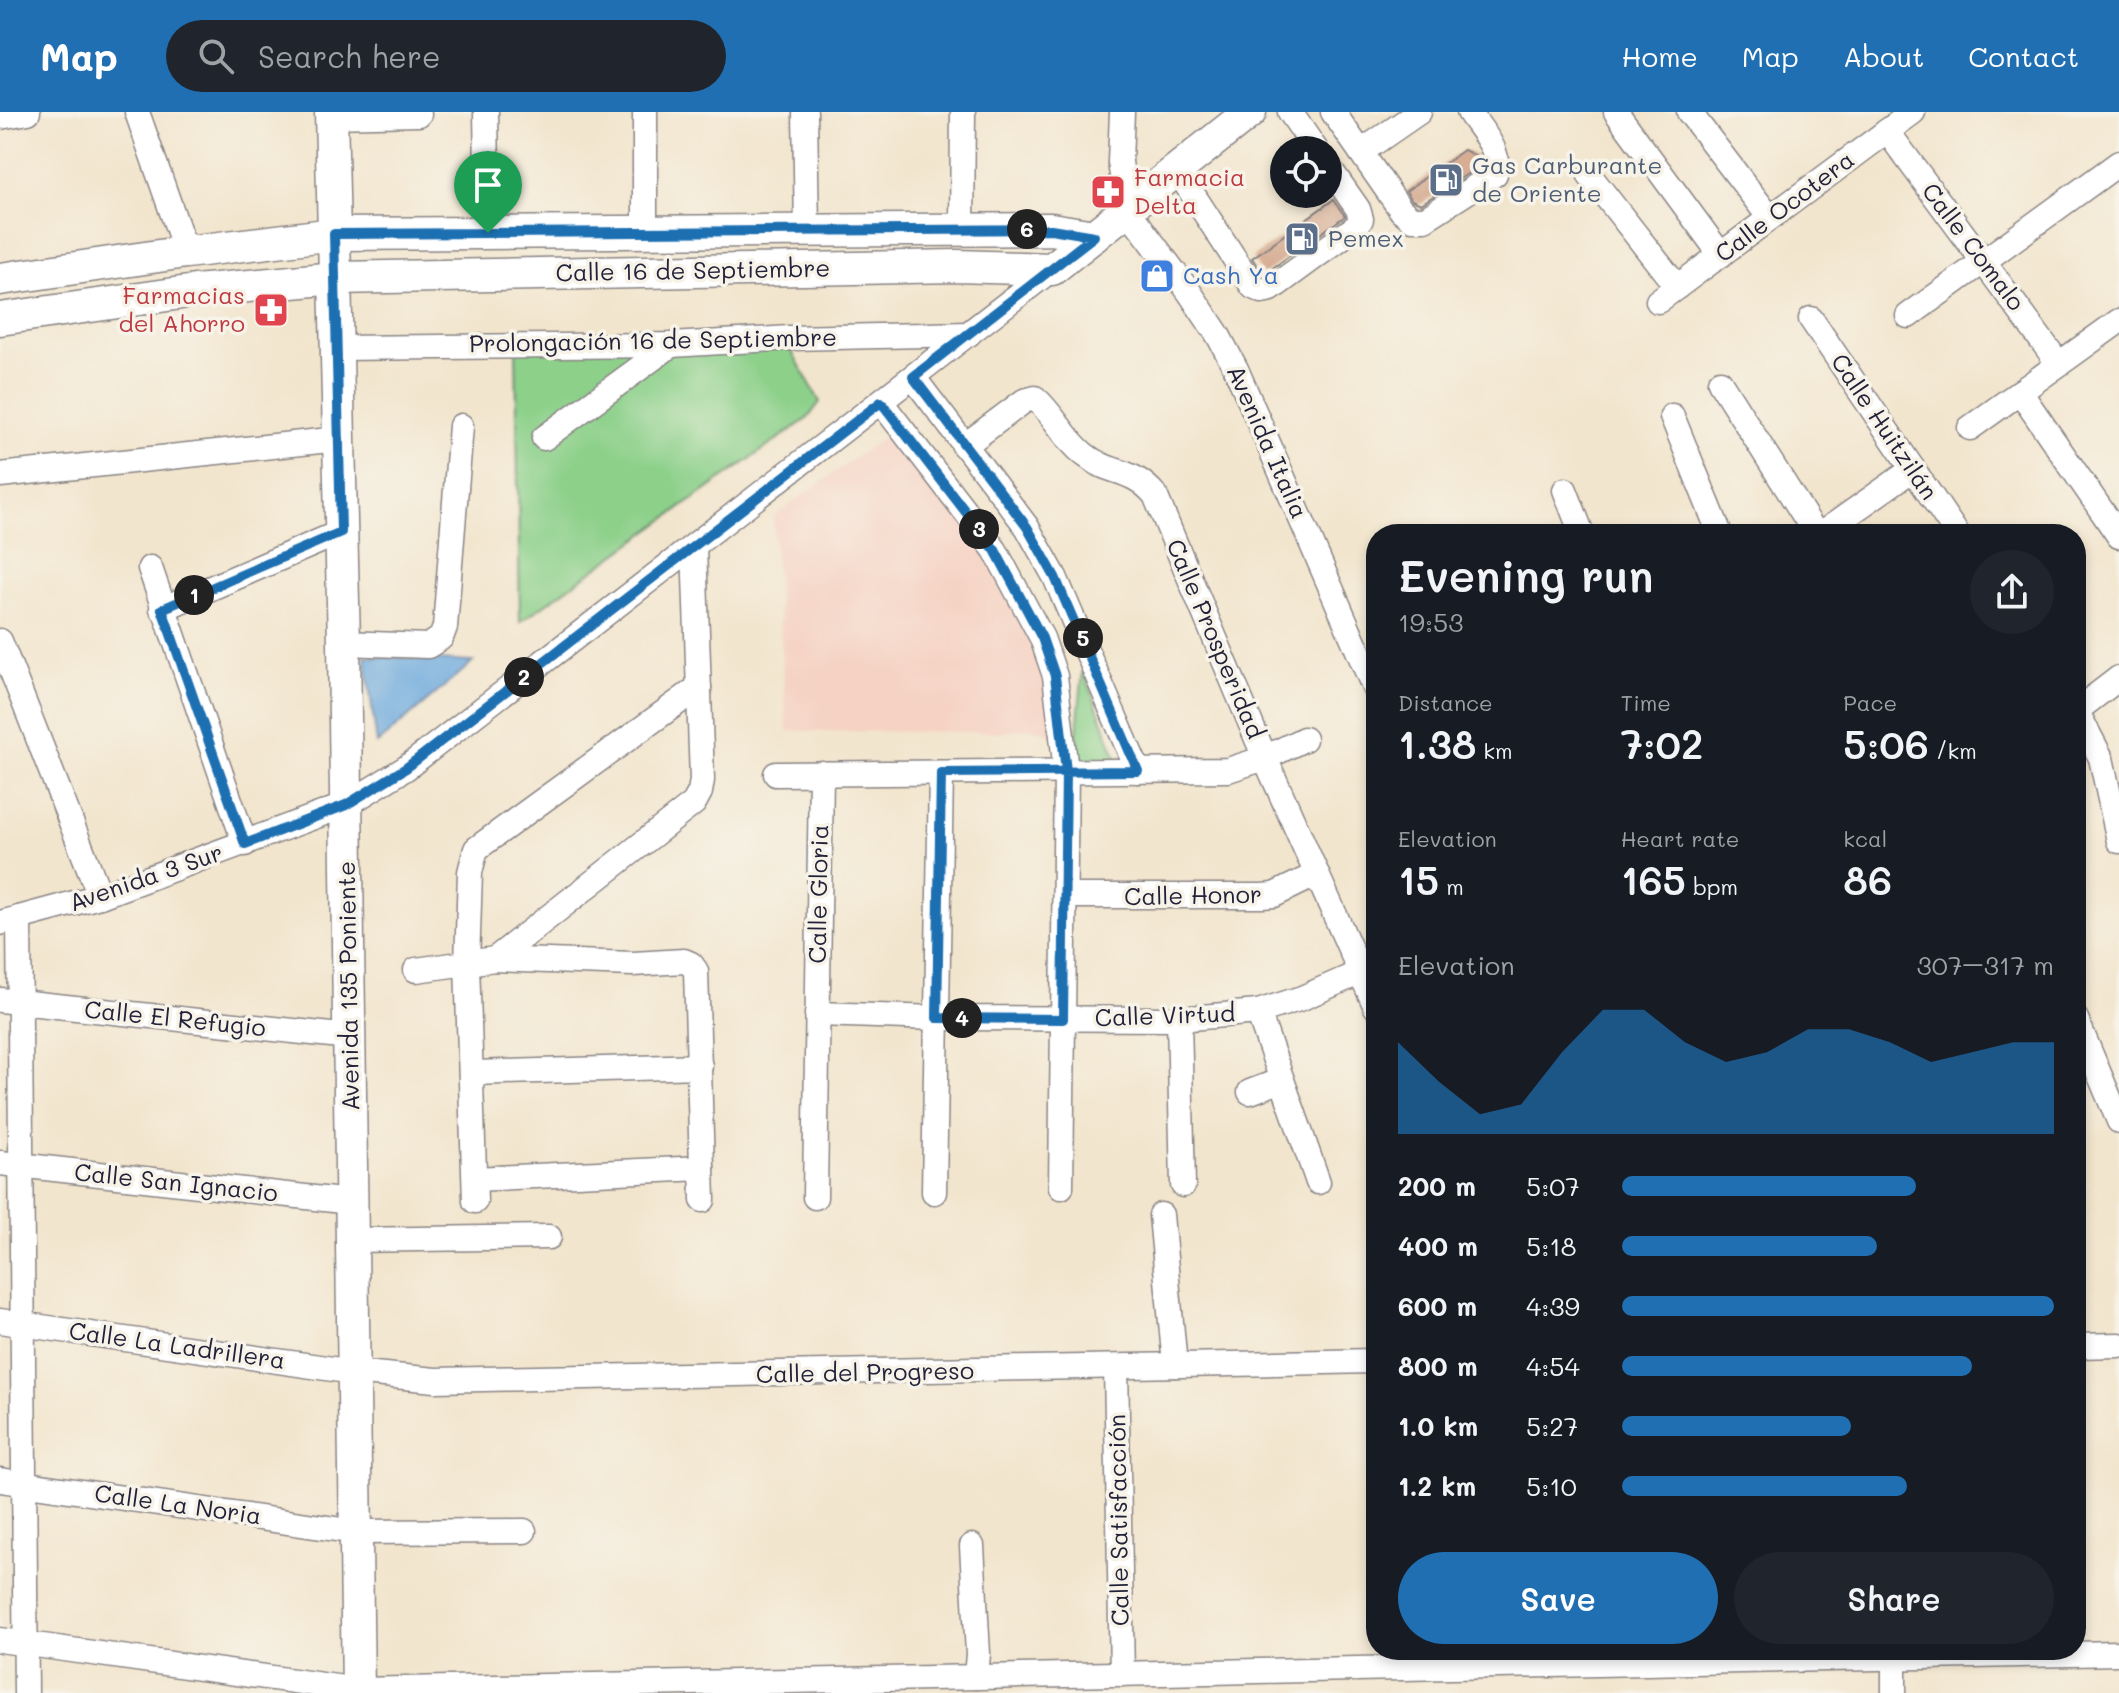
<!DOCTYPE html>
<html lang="en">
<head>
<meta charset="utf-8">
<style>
  :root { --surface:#171b24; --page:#20242c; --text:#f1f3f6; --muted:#9ea1a6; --accent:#1f6fb2 }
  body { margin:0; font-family:Mali,sans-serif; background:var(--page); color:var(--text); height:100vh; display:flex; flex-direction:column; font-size:30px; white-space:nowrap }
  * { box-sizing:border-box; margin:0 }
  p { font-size:26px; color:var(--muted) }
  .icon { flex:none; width:44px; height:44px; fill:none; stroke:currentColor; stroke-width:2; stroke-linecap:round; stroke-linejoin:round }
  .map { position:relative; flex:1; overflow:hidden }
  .panel { position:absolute; left:1366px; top:412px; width:720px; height:1136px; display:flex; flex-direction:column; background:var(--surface); border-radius:32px; box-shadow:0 4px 12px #0003 }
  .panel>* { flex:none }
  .fabs { position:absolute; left:1270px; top:24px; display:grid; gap:16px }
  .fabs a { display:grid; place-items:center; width:72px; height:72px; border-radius:50%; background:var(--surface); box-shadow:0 4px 12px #0003; font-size:40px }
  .pin { position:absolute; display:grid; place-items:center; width:68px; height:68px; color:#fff; margin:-82px -34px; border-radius:50% 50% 50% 0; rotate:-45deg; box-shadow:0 0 8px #0007 }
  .pin .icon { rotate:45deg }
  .km { position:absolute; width:40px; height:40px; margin:-20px; border-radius:50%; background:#222; color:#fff; font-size:22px; line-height:40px; text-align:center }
  .round { display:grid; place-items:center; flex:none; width:84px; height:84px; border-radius:42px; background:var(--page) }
  .head { display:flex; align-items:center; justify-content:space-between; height:136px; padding:0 32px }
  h1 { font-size:44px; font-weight:600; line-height:60px }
  .metrics { display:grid; grid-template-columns:repeat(3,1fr); gap:12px; height:136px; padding:8px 32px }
  .metrics div { display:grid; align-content:center }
  .metrics b { font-size:40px; font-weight:600 }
  .metrics small { font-size:22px; font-weight:400 }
  .metrics p { font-size:22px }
  .chart { height:224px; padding:16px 32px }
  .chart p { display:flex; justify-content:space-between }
  .chart svg { width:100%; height:144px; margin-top:8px; fill:var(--accent); opacity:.7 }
  .primary-button { display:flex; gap:16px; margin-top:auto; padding:16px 32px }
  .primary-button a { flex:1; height:92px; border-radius:48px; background:var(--accent); color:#fff; font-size:32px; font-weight:600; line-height:92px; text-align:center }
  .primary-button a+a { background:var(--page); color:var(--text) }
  ul { padding:0 32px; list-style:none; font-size:26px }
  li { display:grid; grid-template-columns:128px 96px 1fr; align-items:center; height:60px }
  li i { height:20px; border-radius:10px; background:var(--accent) }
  header { display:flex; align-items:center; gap:48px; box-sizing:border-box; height:112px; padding:0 40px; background:var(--accent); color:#fff }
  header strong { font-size:38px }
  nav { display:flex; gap:44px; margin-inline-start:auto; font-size:28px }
  .search { width:560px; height:72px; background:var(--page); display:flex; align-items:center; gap:20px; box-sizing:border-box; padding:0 28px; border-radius:44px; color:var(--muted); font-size:30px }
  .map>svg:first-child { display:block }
  .built { fill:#f5d2c3 }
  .green { fill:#8cd08a; stroke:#577962; stroke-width:2 }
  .water { fill:#6aa8dd; stroke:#46658c; stroke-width:2 }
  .building { fill:#d7ad94 }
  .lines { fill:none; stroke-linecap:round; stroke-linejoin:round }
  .minor-casing { stroke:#8a8484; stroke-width:27 }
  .major-casing { stroke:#8a8484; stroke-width:35 }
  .minor { stroke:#fff; stroke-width:24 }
  .major { stroke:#fff; stroke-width:32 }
  .route-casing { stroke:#fff; stroke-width:16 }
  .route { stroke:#1f6fb2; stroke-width:10 }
  .labels { text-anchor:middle; stroke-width:7; stroke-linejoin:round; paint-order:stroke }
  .service-label { font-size:24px; fill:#4e5e75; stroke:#f7f3e8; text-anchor:start }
  .health-label { font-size:24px; fill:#be3a42; stroke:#f7f3e8; text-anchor:start }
  .street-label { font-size:24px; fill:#22223b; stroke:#f7f3e8 }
  .shop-label { font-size:24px; fill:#366cbe; stroke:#f7f3e8; text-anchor:start }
</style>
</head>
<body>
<header>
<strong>Map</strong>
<div class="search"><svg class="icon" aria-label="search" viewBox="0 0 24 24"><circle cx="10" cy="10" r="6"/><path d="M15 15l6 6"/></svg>Search here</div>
<nav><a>Home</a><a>Map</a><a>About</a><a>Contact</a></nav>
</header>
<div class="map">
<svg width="2119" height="1581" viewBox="0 0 2119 1581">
  <rect width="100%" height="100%" fill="#f7f3e8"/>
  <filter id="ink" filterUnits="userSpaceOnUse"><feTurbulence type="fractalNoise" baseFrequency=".0125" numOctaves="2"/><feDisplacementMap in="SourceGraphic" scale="16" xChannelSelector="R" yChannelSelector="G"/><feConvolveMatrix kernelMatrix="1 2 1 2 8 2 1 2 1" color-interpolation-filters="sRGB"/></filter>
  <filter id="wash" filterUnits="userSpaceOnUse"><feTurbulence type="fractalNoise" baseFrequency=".006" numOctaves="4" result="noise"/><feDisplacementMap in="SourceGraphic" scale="32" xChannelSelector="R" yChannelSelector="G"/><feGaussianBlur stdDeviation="1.8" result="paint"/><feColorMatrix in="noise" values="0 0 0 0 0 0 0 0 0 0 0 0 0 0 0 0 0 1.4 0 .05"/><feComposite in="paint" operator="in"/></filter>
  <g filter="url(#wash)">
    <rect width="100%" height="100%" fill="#f2e5cd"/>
    <polygon class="built" points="898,315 1033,506 1061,625 1031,616 1001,620 787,619 773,405"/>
    <g class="green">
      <polygon points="785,227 820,290 808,306 520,510 516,235"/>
      <polygon points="1083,557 1119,653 1074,651"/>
    </g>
    <polygon class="water" points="365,544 473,550 377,632"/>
    <g id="blocks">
      <g class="building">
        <polygon points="1464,38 1480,46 1481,53 1421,92 1412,88 1406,79"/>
        <polygon points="1333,88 1345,104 1263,163 1252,146"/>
      </g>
    </g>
  </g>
  <g filter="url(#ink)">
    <use href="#blocks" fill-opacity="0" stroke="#8a8484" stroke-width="2"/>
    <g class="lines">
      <defs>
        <g id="minor">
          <polyline points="137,0 186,140"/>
          <polyline points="486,0 488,121"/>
          <polyline points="645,0 645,120"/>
          <polyline points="805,0 807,119"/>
          <polyline points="1122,0 1120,50 1127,97 1190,181 1218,223 1236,257 1376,580"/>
          <polyline points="1290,0 1316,38"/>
          <path d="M1333,0L1401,98L1412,107H1425L1495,62C1502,38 1481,19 1469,0"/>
          <polyline points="1616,0 1721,143"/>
          <polyline points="1689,0 1770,106"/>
          <polyline points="331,4 419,2"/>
          <polyline points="0,5 28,0"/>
          <polyline points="1887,19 2059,252"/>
          <polyline points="1361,40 1419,0"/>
          <polyline points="1177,58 1253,175 1262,179 1271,177 1357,114 1361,107 1358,97 1328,54"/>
          <polyline points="1590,64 1677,175"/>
          <polyline points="962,118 963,0"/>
          <polyline points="1658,189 1913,0"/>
          <polyline points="1908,204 2119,51"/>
          <polyline points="1811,207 1957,422"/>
          <polyline points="337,236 671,233 790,226 969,222"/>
          <polyline points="913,265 1027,415 1055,465 1138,659"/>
          <polyline points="1720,270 1816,422"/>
          <polyline points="2020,280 2119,424"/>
          <polyline points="881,290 995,438 1042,526 1055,564 1066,659 1061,1075"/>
          <polyline points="1672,304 1720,422"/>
          <polyline points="1970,316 2119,209"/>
          <polyline points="544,326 671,233"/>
          <path d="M964,334L1024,289L1035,286C1054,302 1065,328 1085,343C1112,364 1131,355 1155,383L1265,646L1376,895"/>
          <polyline points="0,363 339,327"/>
          <polyline points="1565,378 1582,422"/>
          <polyline points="1821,422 1913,357"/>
          <polyline points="150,456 245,732"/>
          <polyline points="162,497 341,420"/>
          <polyline points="0,529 100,784"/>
          <polyline points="344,531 428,534 441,526 445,515 461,314"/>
          <polyline points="2076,598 2101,646 2119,729"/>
          <polyline points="2076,599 2119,566"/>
          <polyline points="776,662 1228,658 1265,646 1304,627"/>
          <polyline points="1065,784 1262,784 1274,783 1317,762"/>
          <polyline points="19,806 26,1581"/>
          <polyline points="0,811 100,784 346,693 406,656 1052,157"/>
          <polyline points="495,847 694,691 700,680 702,668 694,434"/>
          <polyline points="416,858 495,847 633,852 684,849 691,852 696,859 703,1088"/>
          <polyline points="0,888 350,925"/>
          <polyline points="1258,900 1318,1070"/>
          <polyline points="817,902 937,906 1179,907 1258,900 1302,886 1361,860"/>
          <polyline points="1179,907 1183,1073"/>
          <polyline points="2076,907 2119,1009"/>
          <polyline points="473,961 700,954"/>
          <polyline points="1250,980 1282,968"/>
          <polyline points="0,1051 351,1090"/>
          <polyline points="475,1067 702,1056"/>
          <polyline points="934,1080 941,661"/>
          <polyline points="815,1085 821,661"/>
          <polyline points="475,1089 467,852 470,760 476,737 699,575"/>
          <polyline points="1161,1103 1175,1253"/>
          <polyline points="352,1128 549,1125"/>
          <polyline points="0,1209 354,1260 435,1268 1376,1249"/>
          <polyline points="2076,1234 2119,1233"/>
          <polyline points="1116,1255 1122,1562"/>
          <polyline points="0,1368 356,1420 524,1419"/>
          <polyline points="972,1434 978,1542 976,1565"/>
          <polyline points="0,1528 358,1578 2119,1541"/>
          <polyline points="1894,1538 1894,1581"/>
        </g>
        <g id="major">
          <polyline points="331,0 344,531 358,1581"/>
          <polyline points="0,167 186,140 334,122 1051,117 1094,124"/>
          <polyline points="0,207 195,179 335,166 957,154 1052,157 1250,0"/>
        </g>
      </defs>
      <use href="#minor" class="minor-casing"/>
      <use href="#major" class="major-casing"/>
      <use href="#minor" class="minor"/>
      <use href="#major" class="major"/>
    </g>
  </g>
  <g class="lines" filter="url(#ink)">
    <defs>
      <path id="route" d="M488,121L334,122L341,420L162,497L245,732L346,693L406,656L881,290L995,438L1042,526L1055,564L1066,659L1063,907L937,906L941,661C1006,660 1072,660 1138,659L1055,465L1027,415L913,265L1094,124L1051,117L488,121"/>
    </defs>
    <use href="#route" class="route-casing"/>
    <use href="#route" class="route"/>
  </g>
  <defs>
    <symbol id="fuel-square" viewBox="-11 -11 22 22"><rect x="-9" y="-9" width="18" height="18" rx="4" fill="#5c6f8a" stroke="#f7f3e8"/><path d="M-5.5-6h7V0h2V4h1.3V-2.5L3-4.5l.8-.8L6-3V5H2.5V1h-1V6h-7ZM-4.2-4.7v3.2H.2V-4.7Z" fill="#fff"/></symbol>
    <symbol id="pharmacy-square" viewBox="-11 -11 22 22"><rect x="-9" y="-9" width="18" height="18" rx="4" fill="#e0444e" stroke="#f7f3e8"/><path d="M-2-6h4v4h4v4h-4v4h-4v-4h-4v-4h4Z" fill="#fff"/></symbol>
    <symbol id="shop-square" viewBox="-11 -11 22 22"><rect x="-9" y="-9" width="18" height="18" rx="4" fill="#3f7fe0" stroke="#f7f3e8"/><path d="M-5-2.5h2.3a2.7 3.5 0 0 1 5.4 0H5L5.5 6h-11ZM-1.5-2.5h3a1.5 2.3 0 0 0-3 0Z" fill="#fff"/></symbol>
  </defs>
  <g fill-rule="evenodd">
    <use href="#fuel-square" x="1426" y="48" width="40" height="40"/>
    <use href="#pharmacy-square" x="1088" y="60" width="40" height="40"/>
    <use href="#fuel-square" x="1282" y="107" width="40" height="40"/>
    <use href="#shop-square" x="1137" y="144" width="40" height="40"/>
    <use href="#pharmacy-square" x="251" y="178" width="40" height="40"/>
  </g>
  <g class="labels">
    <g class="service-label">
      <text x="1472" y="62">Gas Carburante<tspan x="1472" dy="28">de Oriente</tspan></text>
      <text x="1328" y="135">Pemex</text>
    </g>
    <g class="health-label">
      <text x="1134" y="74">Farmacia<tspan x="1134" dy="28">Delta</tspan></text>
      <text x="245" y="192" text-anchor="end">Farmacias<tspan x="245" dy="28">del Ahorro</tspan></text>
    </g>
    <g class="street-label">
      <text transform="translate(1785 95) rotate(-37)" y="8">Calle Ocotera</text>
      <text transform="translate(1973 135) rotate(53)" y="8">Calle Comalo</text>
      <text transform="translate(693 159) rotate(-1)" y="8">Calle 16 de Septiembre</text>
      <text transform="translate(653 229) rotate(-1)" y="8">Prolongación 16 de Septiembre</text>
      <text transform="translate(1884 315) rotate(56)" y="8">Calle Huitzilán</text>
      <text transform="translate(1267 330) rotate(66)" y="8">Avenida Italia</text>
      <text transform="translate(1215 527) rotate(67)" y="8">Calle Prosperidad</text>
      <text transform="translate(146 766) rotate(-19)" y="8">Avenida 3 Sur</text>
      <text transform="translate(819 782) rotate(-89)" y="8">Calle Gloria</text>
      <text transform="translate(1193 784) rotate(-1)" y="8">Calle Honor</text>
      <text transform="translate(349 874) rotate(-91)" y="8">Avenida 135 Poniente</text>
      <text transform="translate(1165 904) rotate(-2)" y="8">Calle Virtud</text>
      <text transform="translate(175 907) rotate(6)" y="8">Calle El Refugio</text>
      <text transform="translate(176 1071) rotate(6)" y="8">Calle San Ignacio</text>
      <text transform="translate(177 1234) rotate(8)" y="8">Calle La Ladrillera</text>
      <text transform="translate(865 1261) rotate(-1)" y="8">Calle del Progreso</text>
      <text transform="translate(178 1393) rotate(8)" y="8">Calle La Noria</text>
      <text transform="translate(1119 1408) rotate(-91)" y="8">Calle Satisfacción</text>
    </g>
    <g class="shop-label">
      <text x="1183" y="172">Cash Ya</text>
    </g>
  </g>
</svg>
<div class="fabs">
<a><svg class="icon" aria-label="locate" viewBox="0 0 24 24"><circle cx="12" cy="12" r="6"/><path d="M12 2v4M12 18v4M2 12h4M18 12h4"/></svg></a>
</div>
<div class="pin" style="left:488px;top:121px;background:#1e9e55"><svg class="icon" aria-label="arrive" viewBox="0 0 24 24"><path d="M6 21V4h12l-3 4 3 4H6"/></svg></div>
<b class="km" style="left:194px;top:483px">1</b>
<b class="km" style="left:524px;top:565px">2</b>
<b class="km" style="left:979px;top:417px">3</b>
<b class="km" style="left:962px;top:906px">4</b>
<b class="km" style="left:1083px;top:526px">5</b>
<b class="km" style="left:1027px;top:117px">6</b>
<section class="panel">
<div class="head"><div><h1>Evening run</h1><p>19:53</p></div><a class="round"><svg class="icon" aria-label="share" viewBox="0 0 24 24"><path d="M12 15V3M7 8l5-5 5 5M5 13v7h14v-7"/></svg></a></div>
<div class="metrics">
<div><p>Distance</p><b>1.38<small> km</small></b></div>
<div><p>Time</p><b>7:02</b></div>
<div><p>Pace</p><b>5:06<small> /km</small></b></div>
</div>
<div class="metrics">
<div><p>Elevation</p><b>15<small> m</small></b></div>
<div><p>Heart rate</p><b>165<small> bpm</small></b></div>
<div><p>kcal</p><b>86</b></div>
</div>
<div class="chart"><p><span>Elevation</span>307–317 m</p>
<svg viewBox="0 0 160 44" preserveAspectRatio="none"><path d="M0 44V16L10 28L20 38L30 35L40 19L50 6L60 6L70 16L80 22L90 19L100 12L110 12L120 16L130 22L140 19L150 16L160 16V44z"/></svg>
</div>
<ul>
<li><b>200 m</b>5:07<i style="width:68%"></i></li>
<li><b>400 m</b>5:18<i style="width:59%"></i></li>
<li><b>600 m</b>4:39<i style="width:100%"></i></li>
<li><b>800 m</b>4:54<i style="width:81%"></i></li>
<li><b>1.0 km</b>5:27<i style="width:53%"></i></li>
<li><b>1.2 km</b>5:10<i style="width:66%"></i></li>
</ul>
<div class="primary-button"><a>Save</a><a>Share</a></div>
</section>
</div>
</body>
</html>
